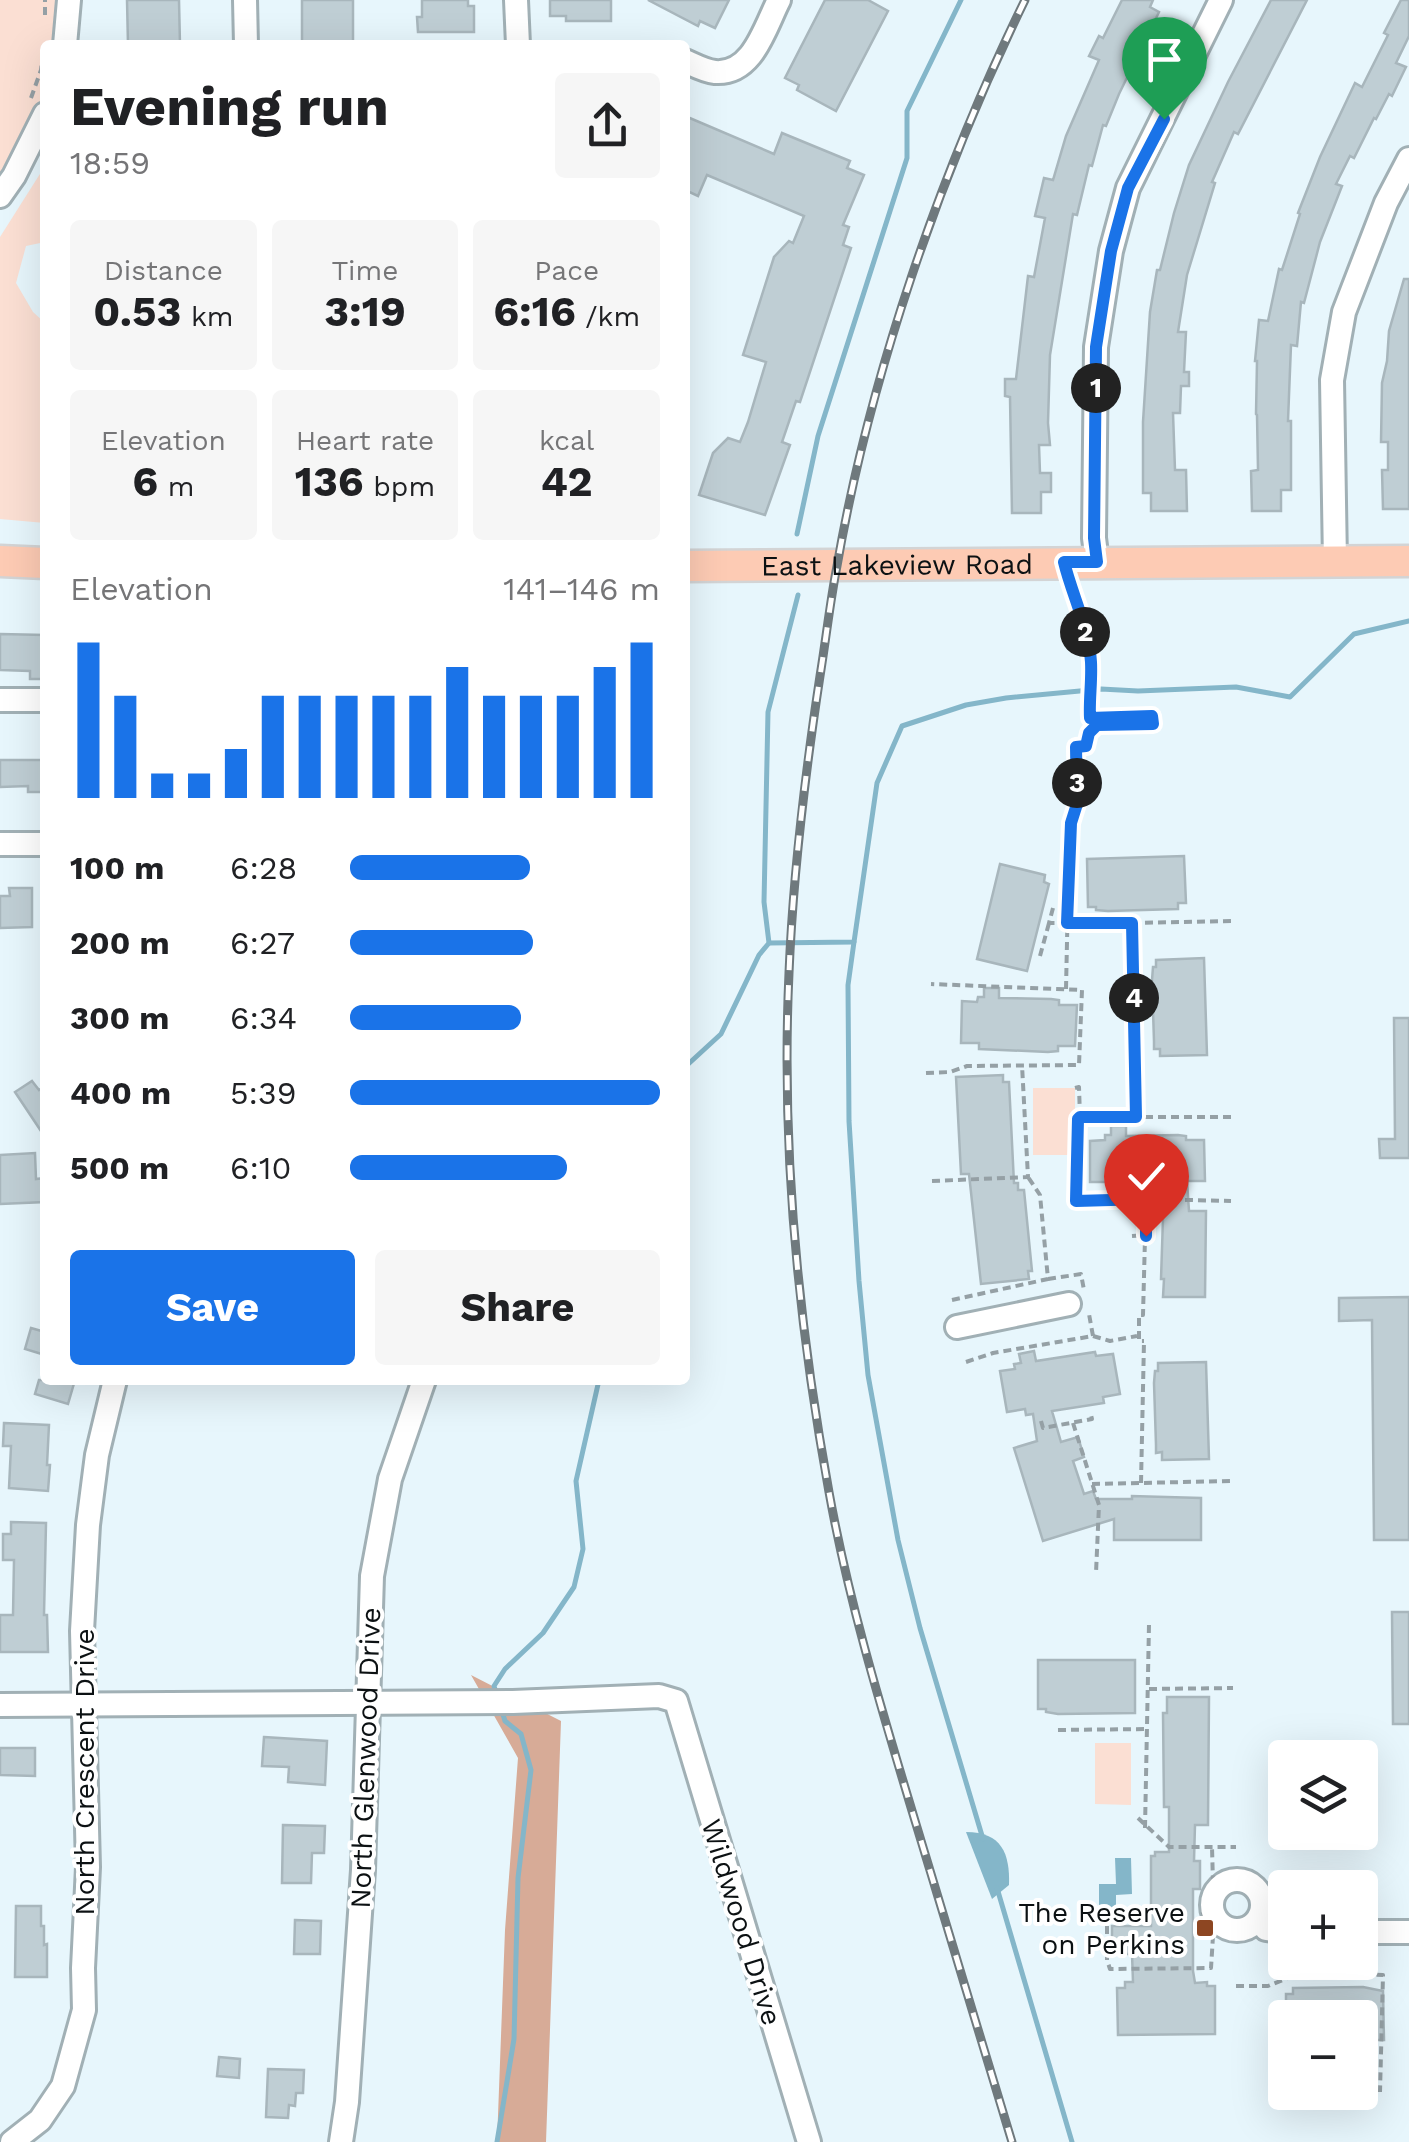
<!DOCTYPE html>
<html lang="en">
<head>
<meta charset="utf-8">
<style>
  :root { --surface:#fff; --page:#f6f6f6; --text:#202124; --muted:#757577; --accent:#1a73e8 }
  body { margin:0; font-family:"Work Sans",sans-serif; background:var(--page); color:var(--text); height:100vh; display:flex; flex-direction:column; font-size:38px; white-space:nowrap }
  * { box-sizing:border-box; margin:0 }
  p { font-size:32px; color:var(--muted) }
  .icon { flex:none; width:55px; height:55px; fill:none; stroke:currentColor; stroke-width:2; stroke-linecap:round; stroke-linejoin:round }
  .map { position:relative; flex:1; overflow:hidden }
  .side { position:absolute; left:40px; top:40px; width:650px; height:1345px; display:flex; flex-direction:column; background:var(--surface); border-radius:10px; box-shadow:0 10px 40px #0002 }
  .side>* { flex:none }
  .controls { position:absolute; left:1268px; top:1740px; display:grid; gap:20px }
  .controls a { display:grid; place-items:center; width:110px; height:110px; border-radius:10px; background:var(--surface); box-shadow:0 10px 40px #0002; font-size:50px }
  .pin { position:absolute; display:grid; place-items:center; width:85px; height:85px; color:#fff; margin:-102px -42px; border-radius:50% 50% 50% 0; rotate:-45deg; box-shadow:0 0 10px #0007 }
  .pin .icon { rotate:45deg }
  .km { position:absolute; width:50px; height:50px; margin:-25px; border-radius:50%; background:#222; color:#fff; font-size:28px; line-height:50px; text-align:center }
  .round { display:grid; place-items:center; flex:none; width:105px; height:105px; border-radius:10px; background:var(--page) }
  .head { display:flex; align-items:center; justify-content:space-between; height:170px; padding:0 30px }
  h1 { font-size:55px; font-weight:700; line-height:75px }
  .metrics { display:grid; grid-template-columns:repeat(3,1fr); gap:15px; height:170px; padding:10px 30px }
  .metrics div { display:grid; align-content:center; border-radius:10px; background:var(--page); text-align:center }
  .metrics b { font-size:42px; font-weight:700 }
  .metrics small { font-size:28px; font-weight:400 }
  .metrics p { font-size:28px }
  .chart { height:280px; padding:20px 30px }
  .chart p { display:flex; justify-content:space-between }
  .chart svg { width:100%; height:180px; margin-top:10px; stroke:var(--accent); stroke-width:6 }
  .cta { display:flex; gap:20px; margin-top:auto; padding:20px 30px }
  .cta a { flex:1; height:115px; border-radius:10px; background:var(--accent); color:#fff; font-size:40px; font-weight:700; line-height:115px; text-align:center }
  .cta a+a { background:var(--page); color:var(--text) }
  ul { padding:0 30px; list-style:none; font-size:32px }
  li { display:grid; grid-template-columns:160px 120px 1fr; align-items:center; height:75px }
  li i { height:25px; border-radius:12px; background:var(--accent) }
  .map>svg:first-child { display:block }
  .green { fill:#fbdfd3 }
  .forest { fill:#d7ab97 }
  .water { fill:#84b6c9 }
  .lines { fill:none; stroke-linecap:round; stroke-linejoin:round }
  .stream { stroke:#84b6c9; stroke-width:5 }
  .building { fill:#bfced4; stroke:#a8b6bc; stroke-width:2.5 }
  .minor-casing { stroke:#a1b0b5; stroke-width:28 }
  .major-casing { stroke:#d3d4d5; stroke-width:35 }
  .path { stroke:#95a0a5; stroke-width:4; stroke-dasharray:8 5; stroke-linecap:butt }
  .minor { stroke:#fff; stroke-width:22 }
  .major { stroke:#fdcbb4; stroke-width:30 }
  .rail-casing { stroke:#6f797d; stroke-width:9 }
  .rail { stroke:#fff; stroke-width:5; stroke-dasharray:15; stroke-linecap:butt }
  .route-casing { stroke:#fff; stroke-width:20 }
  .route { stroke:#1a73e8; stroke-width:12 }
  .poi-dot { fill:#8d4622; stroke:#fff; stroke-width:4 }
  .labels { text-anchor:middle; stroke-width:8; stroke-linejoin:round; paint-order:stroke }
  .street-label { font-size:28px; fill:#0c1113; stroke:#fff }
  .poi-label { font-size:28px; fill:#0c1113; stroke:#fff; text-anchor:end }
</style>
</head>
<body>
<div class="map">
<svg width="1409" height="2142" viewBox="0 0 1409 2142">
  <rect width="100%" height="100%" fill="#e7f6fc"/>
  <g class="green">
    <polygon points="0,0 68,0 63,45 45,45 45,110 0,194"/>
    <polygon points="45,166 45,242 26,246 16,283 33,312 45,323 45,523 0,519 0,237"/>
    <rect x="1033" y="1088" width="42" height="67"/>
    <polygon points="1095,1743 1131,1743 1131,1805 1095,1804"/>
  </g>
  <polygon class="forest" points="471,1675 561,1721 546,2142 497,2142 505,1930 518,1758"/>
  <g class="water">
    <path d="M966,1832C1002,1832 1010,1854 1009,1885L992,1899Z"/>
    <polygon points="1115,1858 1131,1858 1132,1894 1116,1895 1116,1916 1099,1916 1099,1884 1116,1884"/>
  </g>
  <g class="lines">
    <g class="stream">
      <polyline points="797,534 818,436 907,158 907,111 961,0"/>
      <polyline points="854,942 848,985 849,1121 859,1281 868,1375 898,1540 920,1628 983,1839"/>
      <polyline points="769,943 854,942 877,783 902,726 966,705 1006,698 1101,689 1138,691 1236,687 1290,697 1354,634 1409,621"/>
      <polyline points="685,1067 721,1034 759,955 769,943 764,902 768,712 798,595"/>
      <polyline points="496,1693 494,1686 505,1669 543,1633 574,1587 583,1549 576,1481 599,1380"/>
      <polyline points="997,1888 1072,2142"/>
      <polyline points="497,2142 514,2039 518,1878 531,1770 521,1734 505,1721 501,1708"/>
    </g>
  </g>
  <g class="building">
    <polygon points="127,0 179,0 180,45 128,45"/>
    <rect x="302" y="0" width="51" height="45"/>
    <polygon points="422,0 468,0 468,6 474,6 474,32 418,32 417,17 422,17"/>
    <polygon points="550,0 611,0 611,21 566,21 566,16 550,16"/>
    <polygon points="648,0 729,0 715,28 700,21 698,26"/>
    <polygon points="825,0 868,0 888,11 836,111 797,90 799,85 785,78"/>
    <polygon points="1122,0 1153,0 1150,7 1159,12 1119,94 1106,126 1103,125 1092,166 1089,165 1077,215 1073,214 1050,355 1048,423 1050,445 1039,445 1040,473 1051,473 1051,492 1041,492 1041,513 1012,513 1010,397 1005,396 1005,379 1016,379 1028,276 1034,277 1045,218 1035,216 1044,178 1053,180 1066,136 1099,60 1089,56 1099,36 1103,38"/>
    <polygon points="1271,0 1307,0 1238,134 1234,132 1212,182 1215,183 1187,275 1178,332 1186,332 1184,372 1189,372 1189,386 1181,386 1180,413 1173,413 1175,470 1186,470 1187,511 1151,511 1151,493 1143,493 1143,422 1150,312 1157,270 1160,270 1174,213 1189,165 1228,82"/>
    <polygon points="1401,0 1409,0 1409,36 1396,63 1406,67 1392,96 1389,94 1376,119 1374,118 1354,158 1350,156 1336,184 1342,186 1320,242 1304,303 1301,302 1297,346 1291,345 1288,421 1291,421 1291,490 1281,490 1281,511 1252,511 1251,471 1258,470 1257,415 1256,414 1257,361 1255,361 1259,320 1268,321 1279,269 1282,270 1300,214 1298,213 1320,157 1355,83 1362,87 1388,35 1384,33"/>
    <polygon points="685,116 774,154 782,133 850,161 847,168 864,175 843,225 849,227 843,245 851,248 800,402 796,401 782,442 790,445 765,515 699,495 713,453 728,438 740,442 748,422 766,362 743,355 774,257 789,241 793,243 804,216 707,175 698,196 685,190"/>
    <polygon points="1404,279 1409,279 1409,509 1383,509 1382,470 1388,470 1388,442 1381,442 1382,383 1387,361 1389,331"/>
    <polygon points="0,634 45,635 45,679 30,679 30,671 0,670"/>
    <polygon points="0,760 45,760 45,792 28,792 28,786 0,787"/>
    <polygon points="1184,856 1186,903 1178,903 1178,909 1108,911 1096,910 1096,907 1088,907 1087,859"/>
    <polygon points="1000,864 1045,875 1044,882 1049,884 1027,971 977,959"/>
    <polygon points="9,888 32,888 32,927 0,928 0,896 10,896"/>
    <polygon points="1204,958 1207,1055 1160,1056 1160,1049 1154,1049 1154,1041 1152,980 1153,967 1156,967 1156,960"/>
    <polygon points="984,988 999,988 999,998 1051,999 1059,1000 1059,1005 1077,1005 1075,1046 1058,1046 1058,1051 1048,1052 979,1049 979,1043 961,1043 962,1001 977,1002 978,997 984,997"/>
    <polygon points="1394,1018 1409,1018 1409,1158 1380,1158 1379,1139 1395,1139"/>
    <polygon points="1003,1075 1003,1082 1009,1082 1014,1183 1018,1183 1018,1190 1024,1190 1032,1271 1028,1271 1029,1279 981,1284 969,1174 961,1174 956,1077"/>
    <polygon points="32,1081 39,1090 45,1086 45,1137 15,1092"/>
    <polygon points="1111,1126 1126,1126 1126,1136 1178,1135 1186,1136 1186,1140 1204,1140 1205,1181 1187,1181 1189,1211 1206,1211 1205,1297 1163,1297 1164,1279 1161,1279 1164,1188 1116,1188 1109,1187 1108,1182 1090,1182 1090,1141 1105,1140 1105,1135 1111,1135"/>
    <polygon points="35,1153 36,1179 45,1178 45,1202 0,1204 0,1155"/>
    <polygon points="1409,1297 1409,1540 1374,1540 1372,1320 1339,1321 1339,1298"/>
    <polygon points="31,1328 45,1332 45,1355 25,1349"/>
    <polygon points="1034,1351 1036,1361 1095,1352 1096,1356 1113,1354 1120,1394 1103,1397 1104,1403 1052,1411 1061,1442 1078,1437 1084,1457 1073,1461 1084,1494 1093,1491 1096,1499 1132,1499 1132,1496 1201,1498 1201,1540 1114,1540 1114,1519 1043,1541 1014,1448 1037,1441 1033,1414 1026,1415 1025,1409 1007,1412 1000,1371 1015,1369 1014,1364 1021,1363 1019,1354"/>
    <polygon points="1206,1362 1209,1459 1162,1460 1162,1452 1156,1453 1156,1445 1154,1383 1155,1371 1158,1371 1158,1363"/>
    <polygon points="39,1380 75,1380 68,1404 35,1394"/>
    <polygon points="4,1423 49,1425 47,1465 50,1465 48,1491 9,1488 11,1446 3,1446"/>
    <polygon points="11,1522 46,1523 44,1615 47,1615 48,1652 0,1652 0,1615 13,1615 14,1560 3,1560 3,1534 11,1534"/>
    <polygon points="1392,1612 1409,1612 1409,1724 1393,1724"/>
    <polygon points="1038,1660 1135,1660 1135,1713 1058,1714 1046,1712 1046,1709 1038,1709"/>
    <polygon points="1167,1697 1209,1697 1208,1825 1195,1825 1194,1861 1200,1861 1200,1889 1193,1889 1193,1971 1195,1983 1207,1982 1207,1986 1215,1986 1215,2034 1118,2035 1117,1988 1125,1988 1125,1982 1133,1982 1132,1954 1112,1954 1112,1926 1151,1926 1151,1856 1155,1856 1155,1852 1169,1852 1169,1807 1164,1807 1163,1713 1167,1713"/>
    <polygon points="264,1737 327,1741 325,1785 288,1782 289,1767 262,1766"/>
    <polygon points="0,1748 35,1748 35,1776 0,1775"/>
    <polygon points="283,1825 325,1826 324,1853 312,1853 311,1883 282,1883"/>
    <polygon points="16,1906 41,1906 41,1926 44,1926 44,1945 47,1944 47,1977 15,1977"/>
    <polygon points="295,1920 321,1921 320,1954 294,1954"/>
    <polygon points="1363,1987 1383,1991 1384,2040 1364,2040 1364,2029 1360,2029 1360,2018 1286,2018 1286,1994 1293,1994 1293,1988"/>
    <polygon points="219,2057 240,2059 239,2078 217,2076"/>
    <polygon points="268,2069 304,2070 303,2093 296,2093 295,2106 289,2105 288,2118 266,2117"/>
  </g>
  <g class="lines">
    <defs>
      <g id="minor">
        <polyline points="245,0 246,45"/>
        <polyline points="516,0 518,45"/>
        <polyline points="65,45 69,0"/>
        <path d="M685,61C694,65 705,71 715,72C753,75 765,27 779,0"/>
        <polyline points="0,196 14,176 45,114"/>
        <polyline points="1097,562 1094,538 1096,347 1111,251 1128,188 1221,0"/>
        <polyline points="1335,562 1332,380 1344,312 1386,203 1409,159"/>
        <polyline points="0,700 45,700"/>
        <polyline points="0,844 45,844"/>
        <polyline points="957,1327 1069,1304"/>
        <polyline points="0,1705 513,1702 659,1696 676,1701 809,2142"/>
        <circle cx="1237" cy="1905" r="25"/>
        <polyline points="1259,1919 1266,1929 1285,1932"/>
        <polyline points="1360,1932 1409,1932"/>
        <polyline points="12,2142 40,2120 63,2086 84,2010 83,1968 88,1867 82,1631 88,1525 97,1455 115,1380"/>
        <polyline points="341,2142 347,2102 363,1870 372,1576 390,1479 424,1380"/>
      </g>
      <g id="major">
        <polyline points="0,561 45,563"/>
        <path id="s1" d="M685,566L1409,561"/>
      </g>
    </defs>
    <use href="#minor" class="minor-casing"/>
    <use href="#major" class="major-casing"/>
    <g class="path">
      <polyline points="45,15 45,0"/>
      <polyline points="31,98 41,70 44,45"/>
      <polyline points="1053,908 1049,923 1132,923 1136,1117"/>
      <polyline points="1132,923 1231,921"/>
      <polyline points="1040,956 1049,923"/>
      <polyline points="1066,989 1069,847 1071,823 1077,804 1076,747 1086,747 1089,733 1097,725 1153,723 1152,717 1090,718 1091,660 1085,631 1070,589"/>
      <polyline points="926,1073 950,1072 967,1066 1079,1065 1082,990 931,984"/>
      <polyline points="1075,1088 1079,1087 1080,1117 1078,1119 1076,1201 1146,1199 1143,1315 1139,1315 1139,1341 1144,1341"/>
      <polyline points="1080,1117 1231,1117"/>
      <polyline points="932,1181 1028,1177 1022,1065"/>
      <polyline points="1146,1199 1231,1201"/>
      <polyline points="1132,1236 1146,1235"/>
      <polyline points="1048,1279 1081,1274 1084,1290"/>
      <polyline points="952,1300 1048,1279 1040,1195 1028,1177"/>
      <polyline points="1093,1336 1110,1341 1137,1336"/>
      <polyline points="966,1362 993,1353 1093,1336 1089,1314"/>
      <polyline points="1041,1421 1043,1428 1092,1419 1091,1415"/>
      <polyline points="1073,1423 1099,1505 1096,1573"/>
      <polyline points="1141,1483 1144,1341 1142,1341"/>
      <polyline points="1092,1484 1231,1481"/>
      <polyline points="1149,1689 1233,1688"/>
      <polyline points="1058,1730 1148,1729"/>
      <polyline points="1138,1818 1169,1847 1236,1847"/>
      <polyline points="1145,1828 1149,1624"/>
      <polyline points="1156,1911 1162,1911"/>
      <polyline points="1107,1926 1107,1960 1110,1969 1211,1968 1213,1936 1202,1911 1207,1892 1213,1883 1212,1847"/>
      <polyline points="1236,1986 1268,1986 1300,1973 1383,1975 1380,2092"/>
    </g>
    <use href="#minor" class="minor"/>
    <use href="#major" class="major"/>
    <defs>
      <path id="rail" d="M1012,2142C980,2036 948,1930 916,1824C883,1714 849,1604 829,1492C798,1322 781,1146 789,973C793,873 805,775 820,676C826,639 830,602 837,566C870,375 940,174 1025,0"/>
    </defs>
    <use href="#rail" class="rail-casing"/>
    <use href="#rail" class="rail"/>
  </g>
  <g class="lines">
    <defs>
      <path id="route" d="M1146,1236V1199L1076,1201L1078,1119L1080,1117H1136L1132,923H1067L1071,823L1077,804L1076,747L1086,746L1089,733L1097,725L1153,724L1152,716L1090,718C1089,700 1092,681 1091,662C1089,628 1072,595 1064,562H1097L1094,538L1096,347L1111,251L1128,188L1164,119"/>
    </defs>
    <use href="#route" class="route-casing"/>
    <use href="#route" class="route"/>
  </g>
  <rect class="poi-dot" x="1195" y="1918" width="20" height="20" rx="5"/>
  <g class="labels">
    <g class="street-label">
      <text dy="10" stroke="none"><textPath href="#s1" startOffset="212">East Lakeview Road</textPath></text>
      <text transform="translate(365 1758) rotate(-88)" y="10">North Glenwood Drive</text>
      <text transform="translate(84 1772) rotate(-90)" y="10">North Crescent Drive</text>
      <text transform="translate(742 1922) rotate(73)" y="10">Wildwood Drive</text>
    </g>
    <g class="poi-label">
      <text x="1185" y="1922">The Reserve<tspan x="1185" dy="32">on Perkins</tspan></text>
    </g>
  </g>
</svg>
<div class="controls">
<a><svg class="icon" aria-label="layers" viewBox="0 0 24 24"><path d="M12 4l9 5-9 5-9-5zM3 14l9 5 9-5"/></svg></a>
<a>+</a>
<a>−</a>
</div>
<div class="pin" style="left:1164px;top:119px;background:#1e9e55"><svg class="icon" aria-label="arrive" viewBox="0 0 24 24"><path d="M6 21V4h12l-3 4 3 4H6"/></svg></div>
<div class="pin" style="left:1146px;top:1236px;background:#d93025"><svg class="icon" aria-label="check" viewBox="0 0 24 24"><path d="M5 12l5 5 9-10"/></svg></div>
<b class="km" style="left:1096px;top:388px">1</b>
<b class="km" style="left:1085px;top:632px">2</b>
<b class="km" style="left:1077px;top:783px">3</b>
<b class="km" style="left:1134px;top:998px">4</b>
<section class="side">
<div class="head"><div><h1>Evening run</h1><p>18:59</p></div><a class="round"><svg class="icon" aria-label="share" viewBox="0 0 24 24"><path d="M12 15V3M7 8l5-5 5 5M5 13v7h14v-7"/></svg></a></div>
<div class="metrics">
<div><p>Distance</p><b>0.53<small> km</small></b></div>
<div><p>Time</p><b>3:19</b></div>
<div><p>Pace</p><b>6:16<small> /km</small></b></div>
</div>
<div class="metrics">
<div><p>Elevation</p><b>6<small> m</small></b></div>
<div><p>Heart rate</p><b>136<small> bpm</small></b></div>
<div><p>kcal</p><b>42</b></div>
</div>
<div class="chart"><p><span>Elevation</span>141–146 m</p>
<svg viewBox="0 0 160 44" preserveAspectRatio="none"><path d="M5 44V6M15 44V19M25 44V38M35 44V38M45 44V32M55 44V19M65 44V19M75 44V19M85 44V19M95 44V19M105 44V12M115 44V19M125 44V19M135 44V19M145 44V12M155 44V6"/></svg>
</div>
<ul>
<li><b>100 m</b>6:28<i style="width:58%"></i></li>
<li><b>200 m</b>6:27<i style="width:59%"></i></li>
<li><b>300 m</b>6:34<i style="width:55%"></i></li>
<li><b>400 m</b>5:39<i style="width:100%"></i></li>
<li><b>500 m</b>6:10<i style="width:70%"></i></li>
</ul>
<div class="cta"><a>Save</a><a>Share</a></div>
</section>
</div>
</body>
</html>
